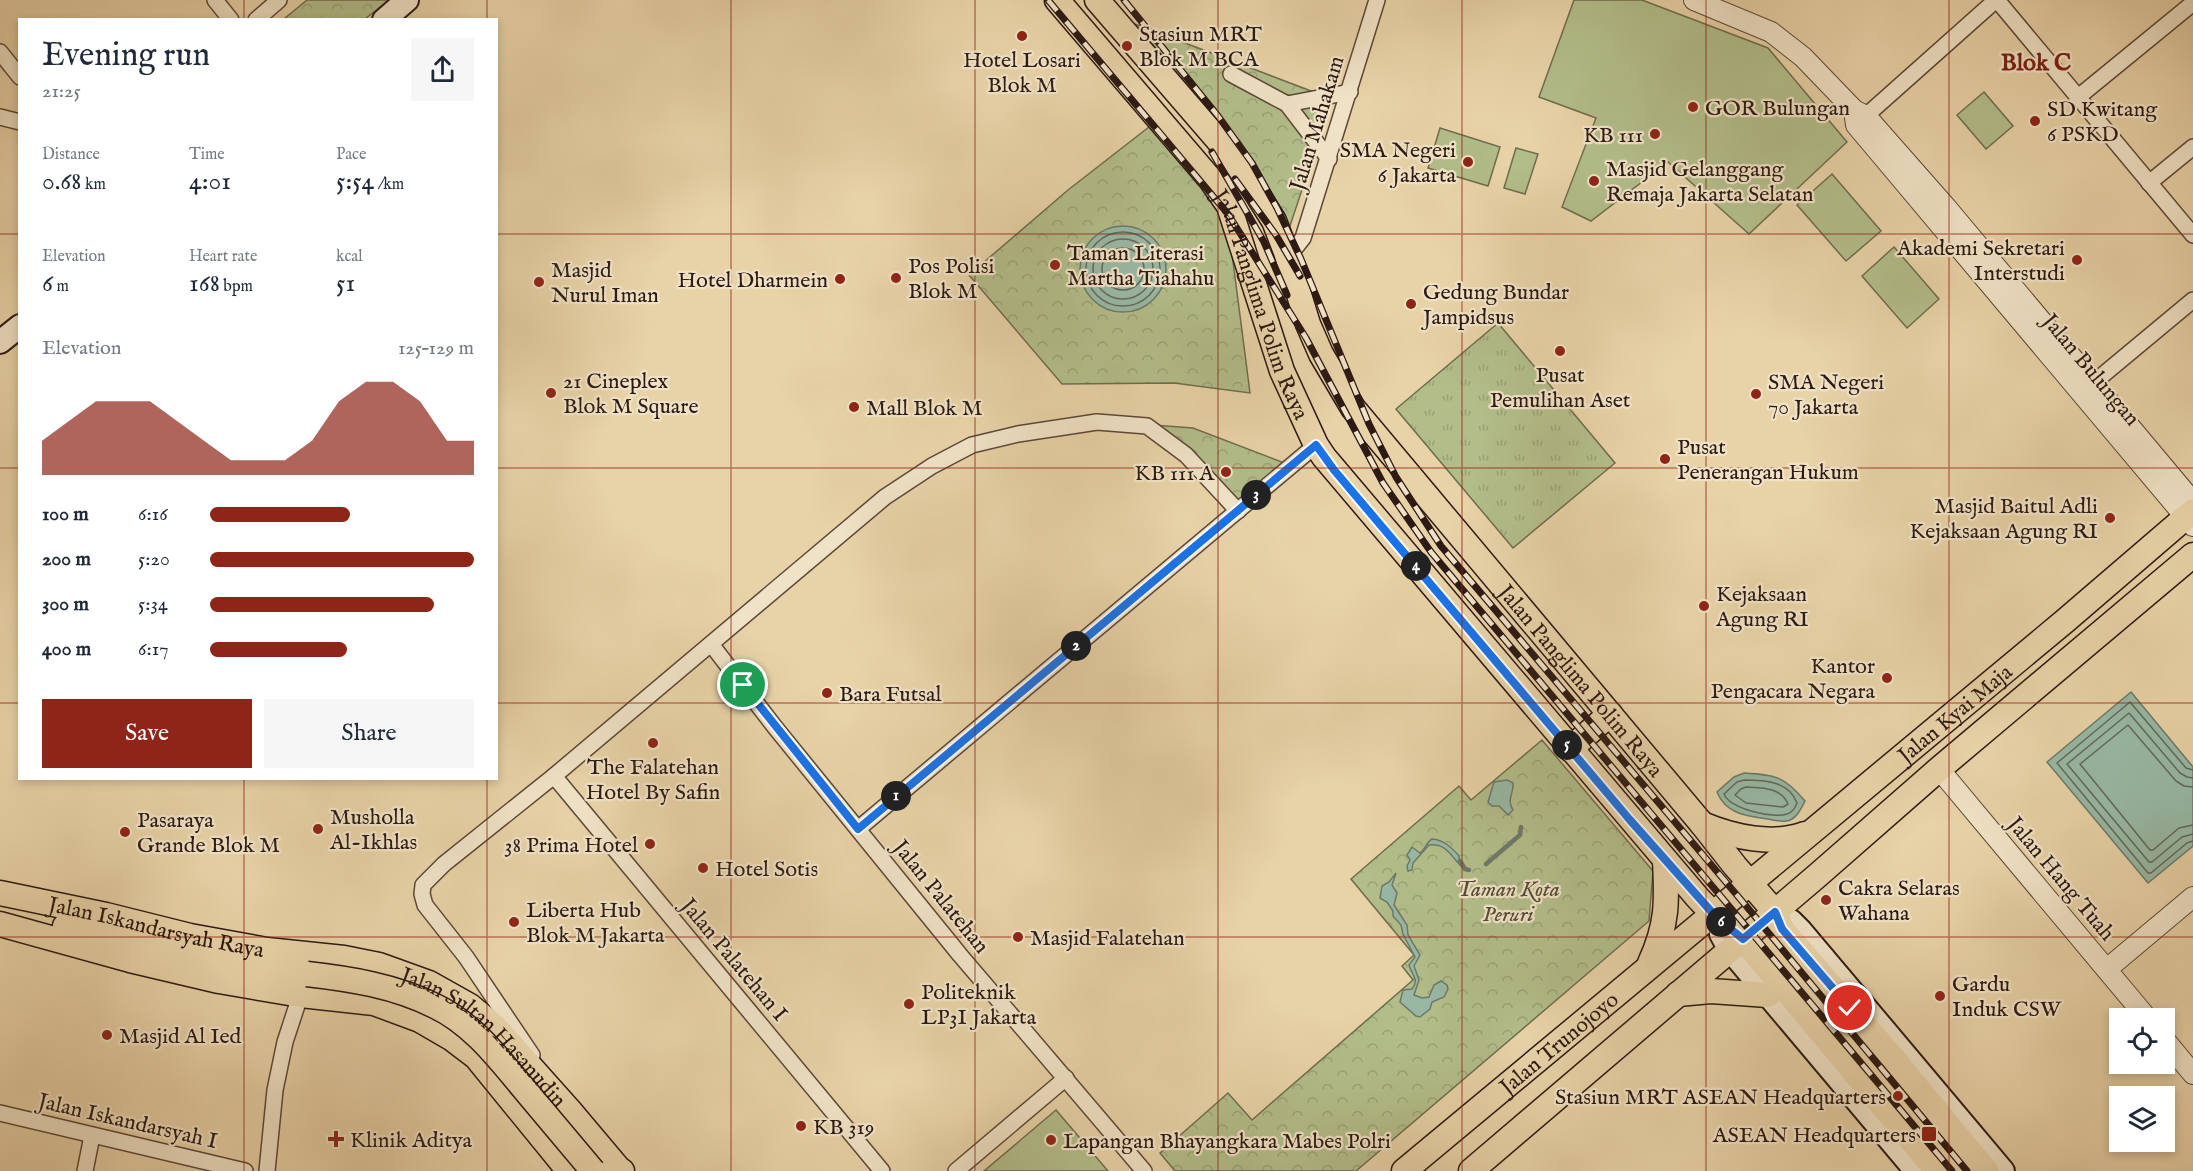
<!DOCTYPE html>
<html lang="en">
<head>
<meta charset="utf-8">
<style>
  :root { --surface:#fff; --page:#f6f6f7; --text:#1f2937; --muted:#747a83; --accent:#8f2418 }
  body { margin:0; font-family:"IM FELL English",serif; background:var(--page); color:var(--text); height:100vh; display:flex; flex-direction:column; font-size:22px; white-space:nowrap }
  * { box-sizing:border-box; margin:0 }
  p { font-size:20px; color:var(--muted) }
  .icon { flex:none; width:33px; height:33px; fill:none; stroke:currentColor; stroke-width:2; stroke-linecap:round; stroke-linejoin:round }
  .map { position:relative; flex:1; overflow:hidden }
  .sheet { position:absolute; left:18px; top:18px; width:480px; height:762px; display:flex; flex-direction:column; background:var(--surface); border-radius:0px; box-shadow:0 3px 9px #0003 }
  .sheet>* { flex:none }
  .tools { position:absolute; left:2109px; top:1008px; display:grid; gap:12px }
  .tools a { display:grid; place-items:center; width:66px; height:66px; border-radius:0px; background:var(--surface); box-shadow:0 3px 9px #0003; font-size:30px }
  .pin { position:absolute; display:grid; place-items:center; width:51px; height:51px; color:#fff; margin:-26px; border:3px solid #fff; border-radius:50%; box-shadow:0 2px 6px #0007 }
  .km { position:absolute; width:30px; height:30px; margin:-15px; border-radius:50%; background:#222; color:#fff; font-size:16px; line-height:30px; text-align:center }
  .round { display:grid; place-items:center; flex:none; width:63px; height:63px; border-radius:0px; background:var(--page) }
  .head { display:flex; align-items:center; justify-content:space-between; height:102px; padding:0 24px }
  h1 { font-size:33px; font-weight:600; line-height:45px }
  .figures { display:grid; grid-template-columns:repeat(3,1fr); gap:9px; height:102px; padding:6px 24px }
  .figures div { display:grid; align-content:center }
  .figures b { font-size:26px; font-weight:600 }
  .figures small { font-size:16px; font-weight:400 }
  .figures p { font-size:16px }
  .chart { height:168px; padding:12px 24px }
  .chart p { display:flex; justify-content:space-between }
  .chart svg { width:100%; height:108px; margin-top:6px; fill:var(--accent); opacity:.7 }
  .action { display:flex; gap:12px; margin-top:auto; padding:12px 24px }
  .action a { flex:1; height:69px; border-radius:0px; background:var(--accent); color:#fff; font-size:24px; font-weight:600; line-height:69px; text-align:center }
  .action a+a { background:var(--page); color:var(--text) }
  ul { padding:0 24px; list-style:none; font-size:20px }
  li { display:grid; grid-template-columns:96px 72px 1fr; align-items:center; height:45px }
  li i { height:15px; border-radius:8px; background:var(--accent) }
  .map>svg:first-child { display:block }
  .grass { fill:url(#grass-tufts); stroke:#706c4e; stroke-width:1.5 }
  .park { fill:url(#park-crowns); stroke:#706c4e; stroke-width:1.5 }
  .garden { fill:#b2bd8a; stroke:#706c4e; stroke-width:1.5 }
  .water { fill:#98b8a4; stroke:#6d796a; stroke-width:1.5 }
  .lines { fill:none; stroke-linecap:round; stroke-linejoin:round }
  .shore { stroke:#62695c; stroke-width:1.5 }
  .stream { stroke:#6d796a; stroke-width:4.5 }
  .minor-casing { stroke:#5c4838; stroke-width:18 }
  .tertiary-casing { stroke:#5c4838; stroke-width:22 }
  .secondary-casing { stroke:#2d1a13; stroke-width:26 }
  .primary-casing { stroke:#2d1a13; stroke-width:27 }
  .minor { stroke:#f0e2c6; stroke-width:15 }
  .tertiary { stroke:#f0e2c6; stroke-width:20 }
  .secondary { stroke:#f0e2c6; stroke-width:22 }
  .primary { stroke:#e8d2a7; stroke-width:24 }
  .rail-casing { stroke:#2d1a13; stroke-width:7 }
  .rail { stroke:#f0e2c6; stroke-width:4.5; stroke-dasharray:14; stroke-linecap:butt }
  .primary-bridge-casing { stroke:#2d1a13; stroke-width:27; stroke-linecap:butt }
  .primary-bridge { stroke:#e8d2a7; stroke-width:24 }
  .route-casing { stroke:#fff; stroke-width:12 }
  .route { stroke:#1a73e8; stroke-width:8 }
  .grid { fill:none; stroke:#8f2418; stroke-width:1.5; stroke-opacity:0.55 }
  .poi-dot { fill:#8f2418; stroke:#f0e2c6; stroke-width:2 }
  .labels { text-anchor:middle; stroke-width:4.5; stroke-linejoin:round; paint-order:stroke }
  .poi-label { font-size:22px; fill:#2d1a13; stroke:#f0e2c6; text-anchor:start }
  .street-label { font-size:22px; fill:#2d1a13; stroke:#f0e2c6 }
  .park-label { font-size:22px; font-style:italic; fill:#554b37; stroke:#f0e2c6 }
  .neighbourhood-label { font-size:24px; font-weight:bold; fill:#7a1f14; stroke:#f0e2c6 }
</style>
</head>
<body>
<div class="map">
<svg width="2193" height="1171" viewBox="0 0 2193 1171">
  <defs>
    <pattern id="grass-tufts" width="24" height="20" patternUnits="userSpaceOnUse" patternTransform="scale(1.5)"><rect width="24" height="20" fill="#b2bd8a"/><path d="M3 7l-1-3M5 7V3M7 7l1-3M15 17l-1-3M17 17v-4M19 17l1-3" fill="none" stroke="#99a276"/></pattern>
    <pattern id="park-crowns" width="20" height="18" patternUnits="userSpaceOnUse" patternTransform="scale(1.5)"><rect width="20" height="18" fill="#b2bd8a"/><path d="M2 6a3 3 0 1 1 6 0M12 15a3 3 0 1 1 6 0" fill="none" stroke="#99a276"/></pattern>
  </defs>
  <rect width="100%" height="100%" fill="#e8d2a7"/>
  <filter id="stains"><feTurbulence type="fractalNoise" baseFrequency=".00333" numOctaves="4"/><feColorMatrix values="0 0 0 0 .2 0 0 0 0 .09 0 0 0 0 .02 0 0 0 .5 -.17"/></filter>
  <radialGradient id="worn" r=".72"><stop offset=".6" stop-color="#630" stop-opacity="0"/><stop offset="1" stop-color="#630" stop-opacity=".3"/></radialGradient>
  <polygon class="grass" points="1498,323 1615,463 1513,548 1396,409"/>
  <g class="park">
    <polygon points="307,0 389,0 365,19 284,19"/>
    <polygon points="1135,24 1332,99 1286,238 1272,198 1252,160"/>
    <polygon points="1149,127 1218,203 1231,246 1250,393 1174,383 1062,384 969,275 1068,190"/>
    <polygon points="1153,425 1193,428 1287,464 1229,509"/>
    <polygon points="1542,740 1653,871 1649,921 1356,1171 1175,1171 1160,1153 1228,1093 1252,1120 1413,980 1402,966 1414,955 1351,879 1459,786 1471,800"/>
  </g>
  <g class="garden">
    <polygon points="1574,0 1642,0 1768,48 1847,142 1749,234 1668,162 1591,221 1562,207 1596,118 1539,97"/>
    <polygon points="1984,92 2013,126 1986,149 1957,115"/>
    <polygon points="1440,128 1500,147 1488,186 1428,168"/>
    <polygon points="1516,148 1538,154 1525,194 1504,188"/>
    <polygon points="1832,174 1881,231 1846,261 1797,205"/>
    <polygon points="1894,247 1939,299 1907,328 1862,276"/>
    <polygon points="1056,1110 1108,1171 984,1171"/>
  </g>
  <g class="water">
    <circle cx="1123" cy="269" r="43"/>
    <polygon points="2131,692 2193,767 2193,846 2148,883 2047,762"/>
    <path d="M1744,773C1776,775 1784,776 1805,801C1801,809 1796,820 1786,821C1781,822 1773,820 1768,819C1746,816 1726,814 1717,792L1734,777Z"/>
    <path d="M1507,780L1513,783C1514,794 1506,799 1513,810L1508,815L1499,806H1492L1488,802L1494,782Z"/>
    <path d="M1432,839C1444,840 1451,847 1459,856L1460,865C1450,854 1445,843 1429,845L1413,863L1412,870L1408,871L1407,866L1410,860L1407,855L1412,847L1420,853C1426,849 1426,842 1432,839Z"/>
    <path d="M1396,873L1392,885L1397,893L1394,905L1407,925L1408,935L1420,955L1414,966L1419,980L1414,995L1422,998L1429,997L1434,985L1441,981L1447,985L1448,989L1444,997L1432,1002L1430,1009L1420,1017L1416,1016L1400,1002L1403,990L1412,989C1420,979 1411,974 1409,965L1415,957L1403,934L1401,925L1393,916V911L1387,902L1380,898L1382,886L1389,882Z"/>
  </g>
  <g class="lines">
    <g class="shore">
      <circle cx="1123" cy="269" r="37"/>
      <circle cx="1123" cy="269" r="30"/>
      <circle cx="1123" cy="269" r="21"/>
      <polyline points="2193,770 2186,768 2130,702 2057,763 2148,873 2151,873 2187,843 2193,841"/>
      <polyline points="2193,778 2187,777 2180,773 2129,713 2067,764 2149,862 2152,862 2182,837 2193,834"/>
      <path d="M1744,780C1764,780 1789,781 1797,803C1795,808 1793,812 1787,814C1774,819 1730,809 1724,794L1737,782Z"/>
      <path d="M1746,787C1762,788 1781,787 1788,804L1783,807L1746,803L1735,795L1741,789Z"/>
      <polyline points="2193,787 2184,786 2176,781 2128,725 2080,764 2150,850 2153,850 2179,828 2193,825"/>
    </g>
    <g class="stream">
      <polyline points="1460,861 1465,869 1469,870"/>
      <polyline points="1486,864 1520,835 1521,827"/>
    </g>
    <defs>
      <g id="minor">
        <polyline points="215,0 231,20"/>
        <polyline points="1997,0 2193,235"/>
        <polyline points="256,20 279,0"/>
        <polyline points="0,52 20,77"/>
        <polyline points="1231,74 1287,104 1329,159"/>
        <polyline points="2077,98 2193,3"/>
        <polyline points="1287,104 1350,92"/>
        <polyline points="0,117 20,122"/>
        <polyline points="1859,122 1996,0"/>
        <polyline points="2149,183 2193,147"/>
        <polyline points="1286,252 1296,247 1303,238 1377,0"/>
        <polyline points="2092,384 2193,300"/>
        <polyline points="711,644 774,726 960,955 1144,1171"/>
        <polyline points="554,776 882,1171"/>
        <polyline points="858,829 1316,445"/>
        <polyline points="532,1055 466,957 425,905 422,894 423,885 444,864 554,776 885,497 932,466 972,445 1018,434 1097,422 1147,426 1186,455 1238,511"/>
        <polyline points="0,1113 245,1171"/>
        <polyline points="85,1171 92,1136"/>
        <polyline points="267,1171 275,1090 285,1042 303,987"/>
        <polyline points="956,1171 1066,1078"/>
      </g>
      <g id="tertiary">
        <polyline points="1694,0 1771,32 1803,57 1854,110 1866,116 1946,207 2193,502"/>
        <polyline points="1854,110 1856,125 2193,526"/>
        <polyline points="1939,769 2147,1018"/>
        <polyline points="2107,969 2193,897"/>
        <polyline points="2164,1039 2193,1074"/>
      </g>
      <g id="secondary">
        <polyline points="384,20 407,0"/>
        <polyline points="0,342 20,326"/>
        <polyline points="1775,912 1791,921 1801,931 2003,1171"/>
        <polyline points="1721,934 1730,950 1916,1171"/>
      </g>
      <g id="primary">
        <path id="s1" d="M1057,0L1211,180L1229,206L1282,371L1316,445L1324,457L1697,897C1715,917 1736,932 1754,952L1937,1171"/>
        <path id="s2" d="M1097,0L1230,154L1259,197L1274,221L1286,252L1308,324L1321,354L1353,408L1702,824L1735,866L1775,912L1782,929L1893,1058L1986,1171"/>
        <polyline points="1570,749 1610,714"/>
        <path d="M1702,824C1733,837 1773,846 1805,834"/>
        <path id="s3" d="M0,893L106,915L190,936L267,950L344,958L379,965L429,983L470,1006L495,1027L570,1111L618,1168L622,1171"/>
        <polyline points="0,924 130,960 219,981 301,995 374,1003 420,1020 451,1038 476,1057 569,1171"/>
        <polyline points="65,926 236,963 307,974"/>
        <path d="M1650,963C1668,924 1667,901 1665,860"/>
        <polyline points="1678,994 1711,991 1768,995"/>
        <path id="s4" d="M1404,1171L2065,621L2193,511"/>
        <polyline points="1471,1171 1818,875 1939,769 2193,555"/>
      </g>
    </defs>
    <use href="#minor" class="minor-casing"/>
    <use href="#tertiary" class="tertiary-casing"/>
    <use href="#secondary" class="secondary-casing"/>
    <use href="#primary" class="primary-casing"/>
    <use href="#minor" class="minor"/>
    <use href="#tertiary" class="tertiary"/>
    <use href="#secondary" class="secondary"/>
    <use href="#primary" class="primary"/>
    <defs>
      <g id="rail">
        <polyline points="1048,0 1228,214 1306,338 1383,483 1431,552 1952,1171"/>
        <polyline points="1124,0 1218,116 1252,163 1277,208 1301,259 1369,424 1396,477 1441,546 1747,907 1967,1171"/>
        <polyline points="1212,152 1264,242 1287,295"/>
        <polyline points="1235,179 1276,235 1300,276"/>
      </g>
    </defs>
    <use href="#rail" class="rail-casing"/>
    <use href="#rail" class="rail"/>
    <defs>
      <path id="primary-bridge" d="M307,974C351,979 395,986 435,1006C473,1024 499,1059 525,1090C548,1117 570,1144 593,1171"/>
    </defs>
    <use href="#primary-bridge" class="primary-bridge-casing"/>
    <use href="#primary-bridge" class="primary-bridge"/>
  </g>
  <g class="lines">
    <defs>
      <polyline id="route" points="743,685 858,829 1316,445 1334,470 1630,820 1717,918 1743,939 1775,912 1782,929 1850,1008"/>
    </defs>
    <use href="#route" class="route-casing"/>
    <use href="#route" class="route"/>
  </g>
  <path class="grid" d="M244,0V20M487,0V20M731,0V1171M975,0V1171M1218,0V1171M1462,0V1171M1706,0V1171M1949,0V1171M0,234H20M496,234H2193M0,468H20M496,468H2193M0,703H20M496,703H2193M244,778V1171M487,778V1171M0,937H2193"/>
  <g class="poi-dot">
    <circle cx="1022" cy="36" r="6"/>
    <circle cx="1127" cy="46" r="6"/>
    <circle cx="1693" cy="107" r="6"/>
    <circle cx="2035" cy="121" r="6"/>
    <circle cx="1655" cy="134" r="6"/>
    <circle cx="1468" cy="162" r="6"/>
    <circle cx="1594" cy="181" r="6"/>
    <circle cx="2077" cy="260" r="6"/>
    <circle cx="1055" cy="265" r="6"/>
    <circle cx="896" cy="278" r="6"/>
    <circle cx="840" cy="279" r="6"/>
    <circle cx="539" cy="282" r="6"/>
    <circle cx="1411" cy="304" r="6"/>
    <circle cx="1560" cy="351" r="6"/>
    <circle cx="551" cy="393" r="6"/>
    <circle cx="1756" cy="394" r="6"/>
    <circle cx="854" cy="407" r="6"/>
    <circle cx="1665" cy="459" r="6"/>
    <circle cx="1226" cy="472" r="6"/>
    <circle cx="2110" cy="518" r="6"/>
    <circle cx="1704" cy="606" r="6"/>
    <circle cx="1887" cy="678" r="6"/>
    <circle cx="827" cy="693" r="6"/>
    <circle cx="653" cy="743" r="6"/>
    <circle cx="318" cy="829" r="6"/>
    <circle cx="125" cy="832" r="6"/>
    <circle cx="650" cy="844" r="6"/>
    <circle cx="703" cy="868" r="6"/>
    <circle cx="1826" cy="900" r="6"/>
    <circle cx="514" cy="922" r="6"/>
    <circle cx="1018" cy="937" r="6"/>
    <circle cx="1940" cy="996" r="6"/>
    <circle cx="909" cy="1004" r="6"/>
    <circle cx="107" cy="1035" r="6"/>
    <circle cx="1898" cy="1096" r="6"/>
    <circle cx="801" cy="1126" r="6"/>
    <rect x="1921" y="1126" width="16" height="16" rx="3"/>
    <path d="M333 1130h6v6h6v6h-6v6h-6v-6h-6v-6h6z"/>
    <circle cx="1051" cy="1140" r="6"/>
  </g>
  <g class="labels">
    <g class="poi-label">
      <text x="1139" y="41">Stasiun MRT<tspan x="1139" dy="25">Blok M BCA</tspan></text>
      <text x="1022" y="67" text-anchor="middle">Hotel Losari<tspan x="1022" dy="25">Blok M</tspan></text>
      <text x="1705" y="115">GOR Bulungan</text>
      <text x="2047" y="116">SD Kwitang<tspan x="2047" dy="25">6 PSKD</tspan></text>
      <text x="1643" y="142" text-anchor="end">KB 111</text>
      <text x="1456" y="157" text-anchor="end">SMA Negeri<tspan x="1456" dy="25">6 Jakarta</tspan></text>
      <text x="1606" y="176">Masjid Gelanggang<tspan x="1606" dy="25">Remaja Jakarta Selatan</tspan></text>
      <text x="2065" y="255" text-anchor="end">Akademi Sekretari<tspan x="2065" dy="25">Interstudi</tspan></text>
      <text x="1067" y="260">Taman Literasi<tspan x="1067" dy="25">Martha Tiahahu</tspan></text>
      <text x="908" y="273">Pos Polisi<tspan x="908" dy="25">Blok M</tspan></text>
      <text x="551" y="277">Masjid<tspan x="551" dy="25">Nurul Iman</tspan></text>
      <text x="828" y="287" text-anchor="end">Hotel Dharmein</text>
      <text x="1423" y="299">Gedung Bundar<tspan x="1423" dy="25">Jampidsus</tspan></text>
      <text x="1560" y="382" text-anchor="middle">Pusat<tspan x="1560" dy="25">Pemulihan Aset</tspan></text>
      <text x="563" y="388">21 Cineplex<tspan x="563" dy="25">Blok M Square</tspan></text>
      <text x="1768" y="389">SMA Negeri<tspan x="1768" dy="25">70 Jakarta</tspan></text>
      <text x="866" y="415">Mall Blok M</text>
      <text x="1677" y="454">Pusat<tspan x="1677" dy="25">Penerangan Hukum</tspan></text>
      <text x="1214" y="480" text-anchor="end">KB 111 A</text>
      <text x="2098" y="513" text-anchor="end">Masjid Baitul Adli<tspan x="2098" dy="25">Kejaksaan Agung RI</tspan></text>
      <text x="1716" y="601">Kejaksaan<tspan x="1716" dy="25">Agung RI</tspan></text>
      <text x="1875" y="673" text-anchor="end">Kantor<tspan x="1875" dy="25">Pengacara Negara</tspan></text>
      <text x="839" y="701">Bara Futsal</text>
      <text x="653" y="774" text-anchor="middle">The Falatehan<tspan x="653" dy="25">Hotel By Safin</tspan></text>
      <text x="330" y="824">Musholla<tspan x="330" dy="25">Al-Ikhlas</tspan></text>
      <text x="137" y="827">Pasaraya<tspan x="137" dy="25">Grande Blok M</tspan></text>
      <text x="638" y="852" text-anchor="end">38 Prima Hotel</text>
      <text x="715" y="876">Hotel Sotis</text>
      <text x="1838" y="895">Cakra Selaras<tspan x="1838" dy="25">Wahana</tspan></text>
      <text x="526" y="917">Liberta Hub<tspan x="526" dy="25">Blok M Jakarta</tspan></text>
      <text x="1030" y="945">Masjid Falatehan</text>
      <text x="1952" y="991">Gardu<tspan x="1952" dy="25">Induk CSW</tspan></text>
      <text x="921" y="999">Politeknik<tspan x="921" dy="25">LP3I Jakarta</tspan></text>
      <text x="119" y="1043">Masjid Al Ied</text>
      <text x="1886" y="1104" text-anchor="end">Stasiun MRT ASEAN Headquarters</text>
      <text x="813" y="1134">KB 319</text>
      <text x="1916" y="1142" text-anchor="end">ASEAN Headquarters</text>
      <text x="350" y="1147">Klinik Aditya</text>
      <text x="1063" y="1148">Lapangan Bhayangkara Mabes Polri</text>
    </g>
    <g class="street-label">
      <text transform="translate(1316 123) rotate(-73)" y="8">Jalan Mahakam</text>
      <text dy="8" stroke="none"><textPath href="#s1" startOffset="372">Jalan Panglima Polim Raya</textPath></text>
      <text transform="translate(2092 369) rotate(50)" y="8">Jalan Bulungan</text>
      <text dy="8" stroke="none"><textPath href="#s2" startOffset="843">Jalan Panglima Polim Raya</textPath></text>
      <text dy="8" stroke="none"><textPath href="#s4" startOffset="716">Jalan Kyai Maja</textPath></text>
      <text transform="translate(2062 878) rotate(50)" y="8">Jalan Hang Tuah</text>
      <text transform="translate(942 896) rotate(51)" y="8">Jalan Palatehan</text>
      <text dy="8" stroke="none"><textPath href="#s3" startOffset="160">Jalan Iskandarsyah Raya</textPath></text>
      <text transform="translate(735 959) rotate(50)" y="8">Jalan Palatehan I</text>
      <text dy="8" stroke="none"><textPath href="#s3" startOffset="516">Jalan Sultan Hasanudin</textPath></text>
      <text dy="8" stroke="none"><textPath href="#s4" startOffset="201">Jalan Trunojoyo</textPath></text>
      <text transform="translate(128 1120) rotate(13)" y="8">Jalan Iskandarsyah I</text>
    </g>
    <g class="park-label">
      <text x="1508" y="896">Taman Kota<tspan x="1508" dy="25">Peruri</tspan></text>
    </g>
    <g class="neighbourhood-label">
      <text x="2036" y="70">Blok C</text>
    </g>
  </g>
  <rect width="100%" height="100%" filter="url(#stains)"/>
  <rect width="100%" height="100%" fill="url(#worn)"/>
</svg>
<div class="tools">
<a><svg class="icon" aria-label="locate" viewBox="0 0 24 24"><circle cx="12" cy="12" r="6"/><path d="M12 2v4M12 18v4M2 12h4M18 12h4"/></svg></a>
<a><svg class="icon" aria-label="layers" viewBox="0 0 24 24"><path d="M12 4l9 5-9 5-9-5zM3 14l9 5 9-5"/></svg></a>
</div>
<div class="pin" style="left:743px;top:685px;background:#1e9e55"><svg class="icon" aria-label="arrive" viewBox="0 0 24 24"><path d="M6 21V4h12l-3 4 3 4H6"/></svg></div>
<div class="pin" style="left:1850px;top:1008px;background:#d93025"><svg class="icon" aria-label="check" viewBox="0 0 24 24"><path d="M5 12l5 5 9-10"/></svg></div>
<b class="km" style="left:896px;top:796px">1</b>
<b class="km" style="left:1076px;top:646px">2</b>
<b class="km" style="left:1256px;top:495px">3</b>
<b class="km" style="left:1416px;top:566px">4</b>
<b class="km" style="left:1567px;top:745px">5</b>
<b class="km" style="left:1721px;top:922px">6</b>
<section class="sheet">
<div class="head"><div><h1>Evening run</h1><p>21:25</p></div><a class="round"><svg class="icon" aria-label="share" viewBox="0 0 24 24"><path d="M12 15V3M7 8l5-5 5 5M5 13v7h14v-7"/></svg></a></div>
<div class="figures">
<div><p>Distance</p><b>0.68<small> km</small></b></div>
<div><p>Time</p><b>4:01</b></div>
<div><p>Pace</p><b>5:54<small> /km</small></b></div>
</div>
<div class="figures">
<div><p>Elevation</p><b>6<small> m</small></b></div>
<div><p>Heart rate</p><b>168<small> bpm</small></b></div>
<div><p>kcal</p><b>51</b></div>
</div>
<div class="chart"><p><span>Elevation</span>125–129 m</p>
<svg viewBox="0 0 160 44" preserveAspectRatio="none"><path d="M0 44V30L10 22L20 14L30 14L40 14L50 22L60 30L70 38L80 38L90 38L100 30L110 14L120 6L130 6L140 14L150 30L160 30V44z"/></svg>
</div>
<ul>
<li><b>100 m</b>6:16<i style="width:53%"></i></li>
<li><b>200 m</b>5:20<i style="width:100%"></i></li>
<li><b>300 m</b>5:34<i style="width:85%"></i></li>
<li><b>400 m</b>6:17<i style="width:52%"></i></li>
</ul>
<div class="action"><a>Save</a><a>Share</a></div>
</section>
</div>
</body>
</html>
